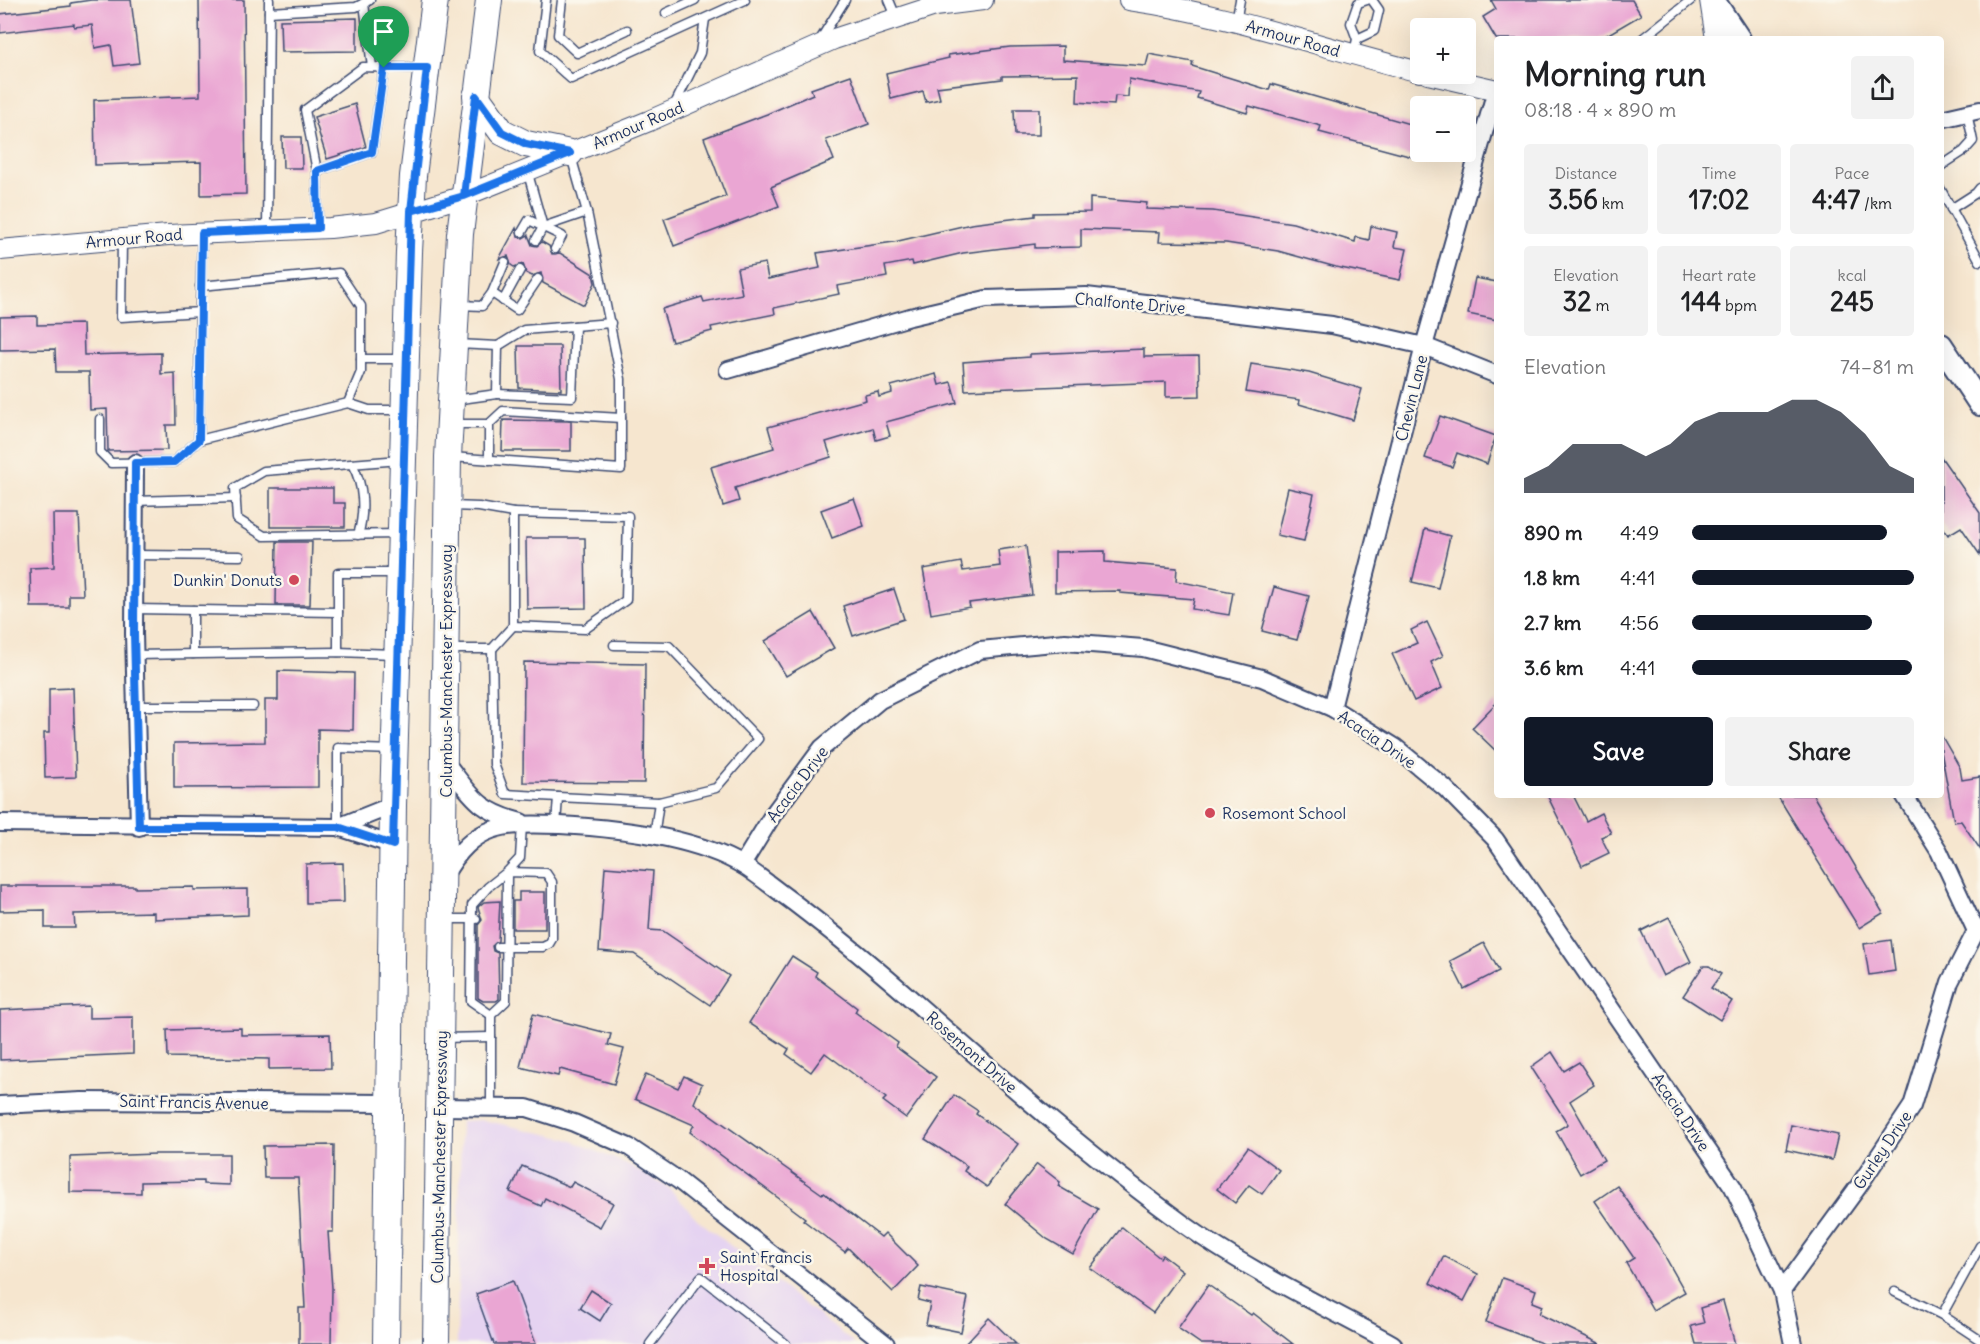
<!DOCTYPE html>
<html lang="en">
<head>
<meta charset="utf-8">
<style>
  :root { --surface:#fff; --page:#f2f2f2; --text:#202124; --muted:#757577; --accent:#111827 }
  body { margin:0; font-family:Delius,sans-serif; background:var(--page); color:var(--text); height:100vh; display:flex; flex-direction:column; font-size:22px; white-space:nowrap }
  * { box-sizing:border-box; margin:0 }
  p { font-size:20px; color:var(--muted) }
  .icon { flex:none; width:33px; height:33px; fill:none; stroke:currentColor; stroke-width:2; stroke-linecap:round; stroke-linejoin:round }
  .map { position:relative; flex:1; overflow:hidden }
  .panel { position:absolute; left:1494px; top:36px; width:450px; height:762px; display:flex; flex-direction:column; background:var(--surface); border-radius:6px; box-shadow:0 6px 24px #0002 }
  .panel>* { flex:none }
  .tools { position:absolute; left:1410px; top:18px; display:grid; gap:12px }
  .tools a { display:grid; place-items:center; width:66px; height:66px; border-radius:6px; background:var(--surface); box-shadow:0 6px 24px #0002; font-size:30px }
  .pin { position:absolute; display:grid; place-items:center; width:51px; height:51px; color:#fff; margin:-62px -26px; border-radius:50% 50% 50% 0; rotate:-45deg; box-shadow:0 0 6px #0007 }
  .pin .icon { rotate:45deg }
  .round { display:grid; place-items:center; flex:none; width:63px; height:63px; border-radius:6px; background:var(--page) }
  .summary { display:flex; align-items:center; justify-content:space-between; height:102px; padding:0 30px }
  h1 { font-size:33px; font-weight:800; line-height:45px }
  .stats { display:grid; grid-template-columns:repeat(3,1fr); gap:9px; height:102px; padding:6px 30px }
  .stats div { display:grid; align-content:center; border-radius:6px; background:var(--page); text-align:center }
  .stats b { font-size:26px; font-weight:800 }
  .stats small { font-size:16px; font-weight:400 }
  .stats p { font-size:16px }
  .chart { height:168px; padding:12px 30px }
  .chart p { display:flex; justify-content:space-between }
  .chart svg { width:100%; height:108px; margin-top:6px; fill:var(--accent); opacity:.7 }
  .action { display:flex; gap:12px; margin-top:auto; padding:12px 30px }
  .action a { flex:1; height:69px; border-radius:6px; background:var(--accent); color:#fff; font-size:24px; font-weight:800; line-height:69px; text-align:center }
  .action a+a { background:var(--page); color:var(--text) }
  ul { padding:0 30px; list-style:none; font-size:20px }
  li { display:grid; grid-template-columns:96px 72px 1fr; align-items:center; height:45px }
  li i { height:15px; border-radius:8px; background:var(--accent) }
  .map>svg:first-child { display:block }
  .built { fill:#e5d3f1 }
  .building { fill:#eaa6d3 }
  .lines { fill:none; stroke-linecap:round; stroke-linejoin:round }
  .service-casing { stroke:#3c4a6f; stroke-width:11 }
  .minor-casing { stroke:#3c4a6f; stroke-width:20 }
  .tertiary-casing { stroke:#3c4a6f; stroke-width:22 }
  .secondary-casing { stroke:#3c4a6f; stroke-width:26 }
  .primary-casing { stroke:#3c4a6f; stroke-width:28 }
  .service { stroke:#fff; stroke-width:8 }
  .minor { stroke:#fff; stroke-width:16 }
  .tertiary { stroke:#fff; stroke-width:20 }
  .secondary { stroke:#fff; stroke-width:22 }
  .primary { stroke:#fff; stroke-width:26 }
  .route-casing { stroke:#fff; stroke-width:12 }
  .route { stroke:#1a73e8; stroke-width:8 }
  .poi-dot { fill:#d1495b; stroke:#fbf7ec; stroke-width:2 }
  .labels { text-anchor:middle; stroke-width:5; stroke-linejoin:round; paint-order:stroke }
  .street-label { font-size:16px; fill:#1b2f5e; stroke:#fbf7ec }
  .poi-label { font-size:16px; fill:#1b2f5e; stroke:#fbf7ec; text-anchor:start }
</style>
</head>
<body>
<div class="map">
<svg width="1980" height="1344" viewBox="0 0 1980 1344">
  <rect width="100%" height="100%" fill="#fbf7ec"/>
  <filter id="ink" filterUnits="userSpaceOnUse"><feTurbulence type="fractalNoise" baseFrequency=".0167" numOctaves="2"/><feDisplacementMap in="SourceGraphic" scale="12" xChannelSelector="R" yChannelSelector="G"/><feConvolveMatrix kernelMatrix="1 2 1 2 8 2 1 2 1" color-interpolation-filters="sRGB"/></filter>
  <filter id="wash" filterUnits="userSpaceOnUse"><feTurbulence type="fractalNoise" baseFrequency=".008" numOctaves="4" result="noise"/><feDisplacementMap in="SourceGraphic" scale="24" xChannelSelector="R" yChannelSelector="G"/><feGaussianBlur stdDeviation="1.35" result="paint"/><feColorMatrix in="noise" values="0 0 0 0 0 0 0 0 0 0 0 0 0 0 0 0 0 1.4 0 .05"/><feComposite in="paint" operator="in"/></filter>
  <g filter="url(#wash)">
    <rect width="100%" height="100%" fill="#f6e6cf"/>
    <polygon class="built" points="483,1120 568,1139 629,1165 669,1188 697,1219 855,1344 457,1344 461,1121"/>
    <g id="blocks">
      <g class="building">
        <polygon points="91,0 131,0 139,63 114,66 111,45 95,48 92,25 74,27 74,24 0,33 0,14 71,6 71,3"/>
        <polygon points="199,0 244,0 246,194 201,195 201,162 95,165 94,100 200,96"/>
        <polygon points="1491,0 1632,0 1641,15 1600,39 1496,39 1483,17 1496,9"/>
        <polygon points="357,18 357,51 281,52 280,20"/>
        <polygon points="1063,46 1063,60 1146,66 1149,54 1193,62 1192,66 1269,90 1271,84 1420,127 1420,159 1319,132 1321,126 1249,106 1247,113 1197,98 1199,92 1129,79 1128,97 1115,96 1114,105 1077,102 1078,75 1002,76 1002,79 937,87 940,99 926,102 923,91 891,99 886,73 949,58 948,55 1010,47"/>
        <polygon points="851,75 869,124 826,140 834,160 771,187 779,206 674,246 664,219 726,196 704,138 767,114 813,94 811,89"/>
        <polygon points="355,104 366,147 327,159 314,117"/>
        <polygon points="1014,109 1039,109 1039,135 1015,135"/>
        <polygon points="282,137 301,137 302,168 283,168"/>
        <polygon points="1090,198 1147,203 1146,209 1213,211 1293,223 1355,242 1356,237 1369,240 1371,226 1397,232 1394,247 1407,249 1400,280 1336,267 1278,251 1226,243 1159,242 1160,232 1081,229 1081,247 1035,248 1035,244 963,253 913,265 912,261 885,266 887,277 837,286 839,294 774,308 775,314 711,327 712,331 672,342 662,309 702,297 704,302 742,294 737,268 765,263 768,279 820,268 817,253 894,242 971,224 1035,216 1035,213 1090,212"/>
        <polygon points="516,228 518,237 523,238 528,235 532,245 537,246 542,242 549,246 552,254 560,253 593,274 595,283 584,305 543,283 541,273 532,276 526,273 523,264 514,267 511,265 508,256 499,259"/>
        <polygon points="1475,278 1497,282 1497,320 1468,314"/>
        <polygon points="37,316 37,325 83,324 84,355 161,353 161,374 175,373 176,425 166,425 167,450 108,451 107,409 90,410 89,372 56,372 55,349 0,350 0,317"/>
        <polygon points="518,346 560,346 561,390 519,388"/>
        <polygon points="1144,349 1144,357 1199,356 1200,396 1166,397 1166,382 965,390 963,362 1030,357 1030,354"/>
        <polygon points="1251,364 1309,373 1362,389 1353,420 1299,404 1300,400 1246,392"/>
        <polygon points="936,374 939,385 951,382 957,403 886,422 890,436 876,440 873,428 826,442 831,457 735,488 739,501 723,506 711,467 774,448 768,427 866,400 865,395 878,392 879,397 892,393 891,386"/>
        <polygon points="1440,416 1496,436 1487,464 1457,453 1452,467 1425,458"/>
        <polygon points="503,420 571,421 571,451 502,451"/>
        <polygon points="1941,457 1980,513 1980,555 1961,527 1948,535 1941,524"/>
        <polygon points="270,488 333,488 333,503 345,503 345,527 270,527"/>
        <polygon points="1288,488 1314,494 1304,541 1277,535"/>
        <polygon points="854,498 864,526 832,538 821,510"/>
        <polygon points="53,514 79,514 83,595 69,595 69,607 31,607 30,568 54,567"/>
        <polygon points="1425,529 1450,536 1438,588 1412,582"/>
        <polygon points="526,538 585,538 586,608 527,609"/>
        <polygon points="277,542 312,542 310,605 276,605"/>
        <polygon points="1026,546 1032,595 969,603 970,607 931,614 923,569 961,562 963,571 1000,566 998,550"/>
        <polygon points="1105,551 1105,562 1177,568 1176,581 1233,592 1229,615 1192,609 1194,599 1120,593 1120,591 1055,592 1055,552"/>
        <polygon points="1274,587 1309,596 1297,640 1262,631"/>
        <polygon points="894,589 904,619 853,636 843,606"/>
        <polygon points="813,612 834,648 786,676 765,641"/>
        <polygon points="1427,622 1443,656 1431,662 1442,688 1414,701 1392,654 1417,643 1411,630"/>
        <polygon points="524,662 645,664 644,783 523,782"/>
        <polygon points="278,671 354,673 353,730 318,729 318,787 174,788 174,743 265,742 265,700 278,700"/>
        <polygon points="73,688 76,777 45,778 44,733 49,733 49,689"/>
        <polygon points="1497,702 1497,752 1472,728"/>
        <polygon points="1941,735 1960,768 1962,780 1980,777 1980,849 1961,821 1954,822 1941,751"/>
        <polygon points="1547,795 1573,795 1586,821 1601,813 1611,833 1601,837 1609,853 1582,866"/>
        <polygon points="1777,795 1813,795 1883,913 1859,928"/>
        <polygon points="343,863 344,902 306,903 306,864"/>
        <polygon points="605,867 653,871 649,930 663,931 729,976 710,1005 634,954 599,951"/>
        <polygon points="0,886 135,886 135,888 194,887 194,890 248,889 248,915 154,919 154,912 74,914 75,928 45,928 45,910 0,911"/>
        <polygon points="519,892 545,892 545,929 513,929 513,901 519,901"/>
        <polygon points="500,901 498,941 492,946 493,951 498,953 499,999 496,1001 483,1001 478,998 478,925 482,920 478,907 484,902"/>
        <polygon points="1669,917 1691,962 1663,976 1641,931"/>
        <polygon points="1891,940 1895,971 1869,975 1864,944"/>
        <polygon points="1484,943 1499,971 1464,989 1450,961"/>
        <polygon points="792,956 817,972 815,976 857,1008 855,1012 898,1043 896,1047 936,1077 906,1118 883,1101 886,1098 825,1053 811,1072 786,1054 789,1049 749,1023"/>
        <polygon points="1703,966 1709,966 1721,974 1711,988 1732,1001 1720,1020 1683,996"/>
        <polygon points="89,1006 89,1018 133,1017 133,1054 0,1060 0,1010"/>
        <polygon points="533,1014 611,1034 608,1045 624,1049 614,1084 560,1069 558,1076 520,1067"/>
        <polygon points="241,1028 241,1035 330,1034 331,1068 269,1069 269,1059 168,1057 167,1030"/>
        <polygon points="1552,1052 1564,1071 1579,1062 1594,1085 1570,1101 1604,1160 1580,1174 1556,1131 1568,1124 1531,1067"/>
        <polygon points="646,1074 678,1088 684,1076 702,1084 694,1103 822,1194 824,1193 881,1237 885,1233 918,1266 893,1292 848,1248 845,1252 803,1220 805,1218 690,1132 694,1125 635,1099"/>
        <polygon points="954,1095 978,1111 976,1114 1018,1144 987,1187 964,1171 967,1166 925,1139"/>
        <polygon points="1791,1125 1838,1135 1832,1160 1786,1150"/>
        <polygon points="334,1145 333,1232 328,1232 332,1288 331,1344 299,1344 299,1308 305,1308 298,1178 264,1178 263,1146"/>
        <polygon points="1248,1147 1279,1170 1262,1194 1249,1185 1235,1203 1217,1189"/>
        <polygon points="156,1154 229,1154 229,1185 203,1184 203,1181 141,1182 141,1193 70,1192 70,1157"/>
        <polygon points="1037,1164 1060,1182 1058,1186 1098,1209 1073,1254 1047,1239 1005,1204"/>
        <polygon points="522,1166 570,1187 573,1182 613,1203 600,1227 545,1198 541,1206 510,1192"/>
        <polygon points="1617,1186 1658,1244 1685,1292 1653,1310 1626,1263 1634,1258 1595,1201"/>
        <polygon points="1122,1227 1160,1258 1162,1255 1183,1271 1153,1313 1090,1268"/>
        <polygon points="1444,1256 1478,1274 1464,1301 1430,1283"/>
        <polygon points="1502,1278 1536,1290 1532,1302 1542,1306 1539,1314 1601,1344 1544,1344 1486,1322"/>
        <polygon points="513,1281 536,1344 494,1344 476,1294"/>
        <polygon points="1208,1285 1251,1315 1253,1313 1293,1344 1201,1344 1178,1328"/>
        <polygon points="921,1287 968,1297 961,1332 926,1325 930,1303 918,1300"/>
        <polygon points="591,1290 611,1303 600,1321 580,1308"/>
        <polygon points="1723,1301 1735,1344 1696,1344 1691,1326 1704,1323 1700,1308"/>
        <polygon points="989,1318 1016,1344 965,1344"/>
      </g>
    </g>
  </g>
  <g filter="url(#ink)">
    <use href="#blocks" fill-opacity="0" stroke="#3c4a6f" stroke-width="1.5"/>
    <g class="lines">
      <defs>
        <g id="service">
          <polyline points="546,0 540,51 571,79 745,0"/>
          <polyline points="562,0 558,35 577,53 627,30"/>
          <polyline points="889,0 897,19"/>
          <polyline points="364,3 372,67"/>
          <polyline points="269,12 356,7 370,0"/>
          <polyline points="666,13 695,0"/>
          <polyline points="1236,21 1240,0"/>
          <polyline points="1357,39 1374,31 1379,10 1372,0"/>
          <polyline points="1642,39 1691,0"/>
          <polyline points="820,40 845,0"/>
          <polyline points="1354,53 1357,39 1351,23 1358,3 1367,0"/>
          <polyline points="384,67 372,152 317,171 305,110 363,67 423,68"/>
          <polyline points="673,108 700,53 705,19"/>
          <polyline points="1941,166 1964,151 1973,141 1967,113"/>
          <polyline points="527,170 543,227"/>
          <polyline points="317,171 318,228"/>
          <polyline points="1941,190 1980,261"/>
          <polyline points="1951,209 1976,193 1980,188"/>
          <polyline points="267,230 269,0"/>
          <polyline points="522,232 529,220 562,236 555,249"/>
          <polyline points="122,240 121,317 200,312 202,233"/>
          <polyline points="536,240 543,227 587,212 571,156"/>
          <polyline points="492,293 517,310 538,279"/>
          <polyline points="503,301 520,270"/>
          <polyline points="459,305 482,306 492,293 505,262"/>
          <polyline points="200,312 199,440 348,403 361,372 361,306 339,273 200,286"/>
          <polyline points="457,344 498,346"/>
          <polyline points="361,359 403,359"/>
          <polyline points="497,394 572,397 575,326"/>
          <polyline points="454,400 497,394 498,346 524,330 611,323"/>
          <polyline points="348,403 369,410 401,410"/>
          <polyline points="100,419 100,452 111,463 174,462 199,440"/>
          <polyline points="453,424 489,424 503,411 621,418"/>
          <polyline points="451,457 621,469 621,379 587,212"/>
          <polyline points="489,460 489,424"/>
          <path d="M352,464C364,485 365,512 358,535"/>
          <polyline points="134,501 236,498"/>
          <polyline points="399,534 264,536 237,519 235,488 264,471 400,460"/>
          <polyline points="134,555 240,556"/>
          <polyline points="134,609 338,612"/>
          <polyline points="513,626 585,629 626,600 628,516 513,513"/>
          <polyline points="447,649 492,649 513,626 513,513 479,507 451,506"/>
          <polyline points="492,649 494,764 505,794 558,797"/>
          <polyline points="338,652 338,573 396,573"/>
          <polyline points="193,654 193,610"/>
          <polyline points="134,655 338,652 394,654"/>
          <polyline points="135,706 253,706"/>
          <polyline points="556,825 558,797 659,802 716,788 758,739 669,646 614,645"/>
          <polyline points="338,827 338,748 391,750"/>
          <polyline points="654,837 659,802"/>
          <polyline points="443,919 476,919"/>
          <polyline points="491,1015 471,1001 472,905 488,887 507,872 546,873 552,882 552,939 549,944 543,947 498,947"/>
          <polyline points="441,1038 491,1037"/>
          <polyline points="491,1106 491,1015 506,1001 507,872 520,858 522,825"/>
          <polyline points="1980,1246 1942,1315 1980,1340"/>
          <polyline points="1895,1292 1942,1315"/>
          <polyline points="650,1344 701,1277 786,1344"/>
        </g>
        <g id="minor">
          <polyline points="1941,119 1980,110"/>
          <polyline points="728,370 910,317 986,299 1086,296 1332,325 1424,346 1497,375"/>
          <polyline points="135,463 134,634 139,827"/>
          <polyline points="1332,708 1424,346 1496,90"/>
          <path d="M446,763C472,796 478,811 521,822"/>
          <polyline points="1904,795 1939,851 1976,931"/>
          <polyline points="0,823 338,827 393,845"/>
          <polyline points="338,827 393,805"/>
          <polyline points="742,865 774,813 822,748 880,700 980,650 1065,642 1143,648 1262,678 1332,708 1395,747 1445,788 1495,839 1733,1187 1782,1291 1793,1344"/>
          <path d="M444,876C474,823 503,823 560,825C616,828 693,836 742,865C760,876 776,890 793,902C839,937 882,973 925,1011C1009,1085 1094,1159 1185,1225C1247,1270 1326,1307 1393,1344"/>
          <polyline points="0,1105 82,1101 388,1103"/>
          <polyline points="440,1107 527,1108 574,1123 629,1147 678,1180 886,1344"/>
          <polyline points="1782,1291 1858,1187 1912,1106 1950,982 1976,931 1980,929"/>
        </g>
        <g id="tertiary">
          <path d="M1129,0C1228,14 1323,48 1420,72"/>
          <polyline points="1710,0 1716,39"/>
          <polyline points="1428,74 1497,90"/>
          <polyline points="0,250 168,235 330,228 376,223 464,196 649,121 834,39 935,6 983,0"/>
        </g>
        <g id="secondary">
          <polyline points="1713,0 1739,39"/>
          <polyline points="1941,345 1980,404"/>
        </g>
        <g id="primary">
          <polyline points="476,96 502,132 526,144 570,153"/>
          <polyline points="386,1344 393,805 409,252 413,176 435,0"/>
          <polyline points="436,1344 448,457 460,234 489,0"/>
        </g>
      </defs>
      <use href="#service" class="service-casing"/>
      <use href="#minor" class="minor-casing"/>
      <use href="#tertiary" class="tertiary-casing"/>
      <use href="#secondary" class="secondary-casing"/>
      <use href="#primary" class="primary-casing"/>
      <use href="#service" class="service"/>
      <use href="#minor" class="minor"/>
      <use href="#tertiary" class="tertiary"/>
      <use href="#secondary" class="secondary"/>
      <use href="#primary" class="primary"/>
    </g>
  </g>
  <g class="lines" filter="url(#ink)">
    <defs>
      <polyline id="route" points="384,68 372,152 317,171 318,228 202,233 199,440 174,462 135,463 134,634 139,827 338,827 393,845 411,211 464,196 570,153 526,144 502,132 476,96 464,196 411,211 427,68 384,68"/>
    </defs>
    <use href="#route" class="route-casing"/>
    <use href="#route" class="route"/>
  </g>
  <g class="poi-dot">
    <circle cx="294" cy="580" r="6"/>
    <circle cx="1210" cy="813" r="6"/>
    <path d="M704 1257h6v6h6v6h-6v6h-6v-6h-6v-6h6z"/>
  </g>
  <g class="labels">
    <g class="street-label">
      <text transform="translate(1293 38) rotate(16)" y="6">Armour Road</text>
      <text transform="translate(638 125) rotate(-23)" y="6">Armour Road</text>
      <text transform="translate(134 238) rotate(-5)" y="6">Armour Road</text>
      <text transform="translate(1130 303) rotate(5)" y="6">Chalfonte Drive</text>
      <text transform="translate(1411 398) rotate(-76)" y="6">Chevin Lane</text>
      <text transform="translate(446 671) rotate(-90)" y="6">Columbus-Manchester Expressway</text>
      <text transform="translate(1377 739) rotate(34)" y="6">Acacia Drive</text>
      <text transform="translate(797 784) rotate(-53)" y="6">Acacia Drive</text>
      <text transform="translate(972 1052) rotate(41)" y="6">Rosemont Drive</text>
      <text transform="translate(194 1102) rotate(1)" y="6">Saint Francis Avenue</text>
      <text transform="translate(1681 1112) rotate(56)" y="6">Acacia Drive</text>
      <text transform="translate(1882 1150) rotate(-56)" y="6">Gurley Drive</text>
      <text transform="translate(439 1157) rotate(-89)" y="6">Columbus-Manchester Expressway</text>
    </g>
    <g class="poi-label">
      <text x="282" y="586" text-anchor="end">Dunkin' Donuts</text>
      <text x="1222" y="819">Rosemont School</text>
      <text x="720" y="1263">Saint Francis<tspan x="720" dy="18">Hospital</tspan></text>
    </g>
  </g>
</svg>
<div class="tools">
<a>+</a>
<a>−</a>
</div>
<div class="pin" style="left:384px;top:68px;background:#1e9e55"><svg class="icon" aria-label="arrive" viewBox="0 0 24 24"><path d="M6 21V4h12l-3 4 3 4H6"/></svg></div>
<section class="panel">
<div class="summary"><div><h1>Morning run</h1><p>08:18 · 4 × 890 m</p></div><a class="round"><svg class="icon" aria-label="share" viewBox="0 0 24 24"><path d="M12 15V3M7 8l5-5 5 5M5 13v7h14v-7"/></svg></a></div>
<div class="stats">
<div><p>Distance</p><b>3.56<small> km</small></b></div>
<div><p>Time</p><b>17:02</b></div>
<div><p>Pace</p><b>4:47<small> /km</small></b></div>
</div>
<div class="stats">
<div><p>Elevation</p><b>32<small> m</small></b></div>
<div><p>Heart rate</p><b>144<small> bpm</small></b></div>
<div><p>kcal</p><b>245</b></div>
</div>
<div class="chart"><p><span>Elevation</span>74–81 m</p>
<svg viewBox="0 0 160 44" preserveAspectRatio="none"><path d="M0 44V38L10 33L20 24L30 24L40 24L50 29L60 24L70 15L80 11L90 11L100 11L110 6L120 6L130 11L140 20L150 33L160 38V44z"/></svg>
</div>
<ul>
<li><b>890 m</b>4:49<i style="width:88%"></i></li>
<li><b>1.8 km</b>4:41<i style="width:100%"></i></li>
<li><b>2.7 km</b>4:56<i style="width:81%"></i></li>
<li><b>3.6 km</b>4:41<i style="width:99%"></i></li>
</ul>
<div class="action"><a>Save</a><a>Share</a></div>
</section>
</div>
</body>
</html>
